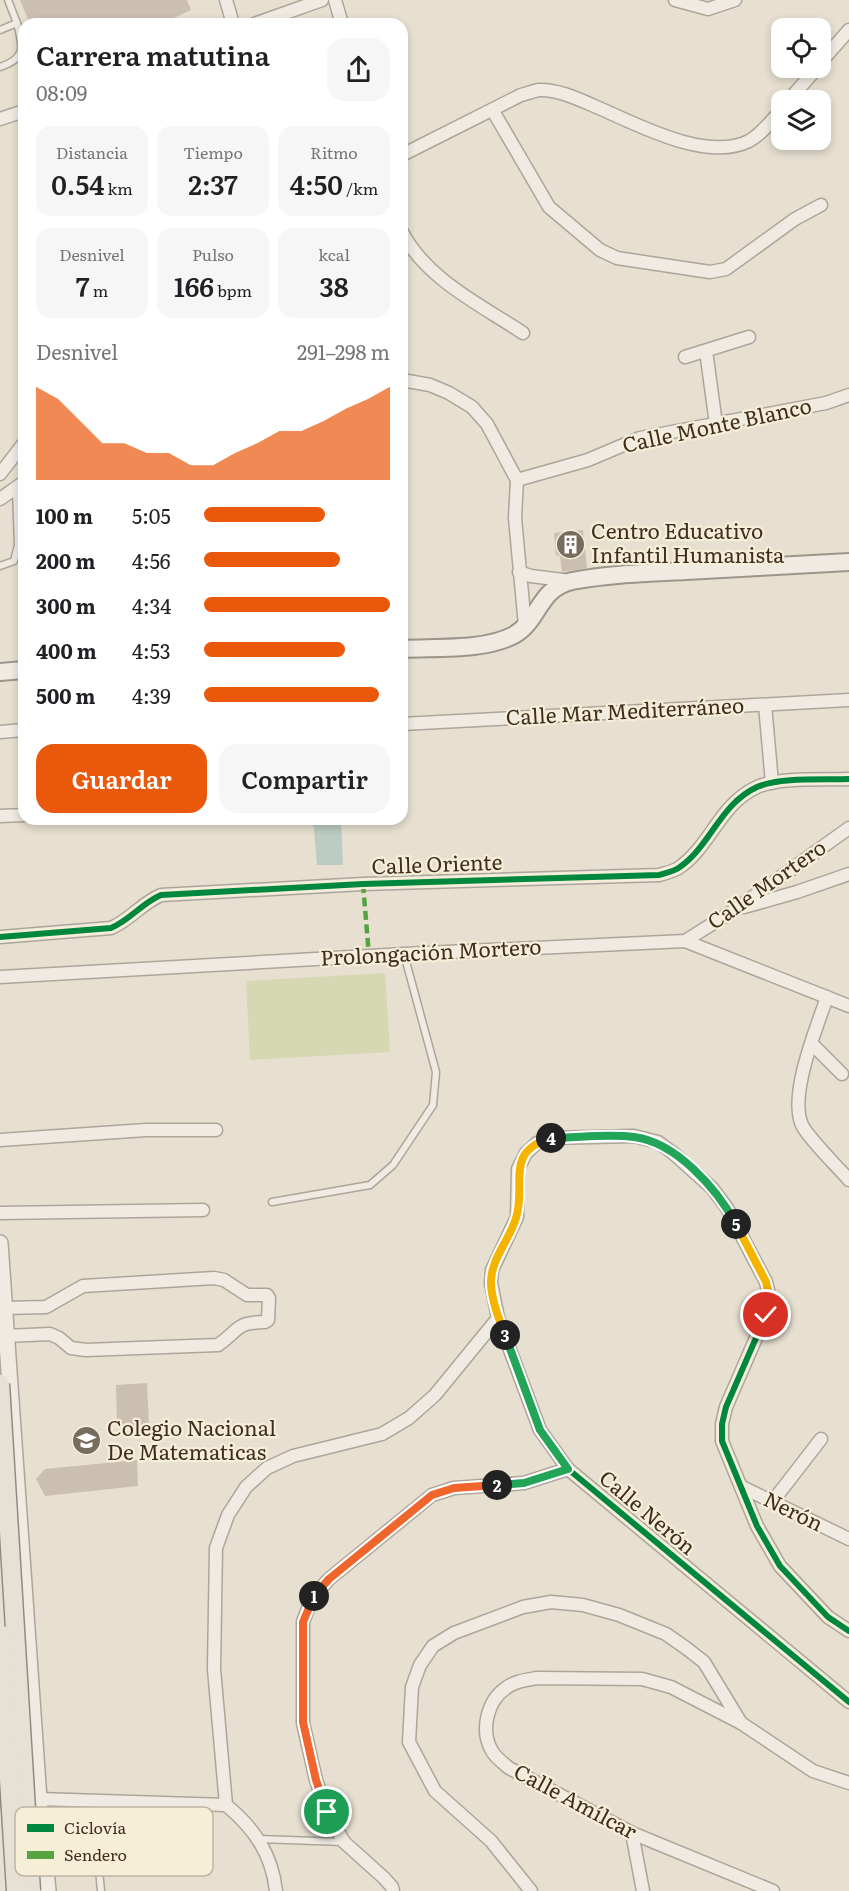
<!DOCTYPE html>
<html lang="es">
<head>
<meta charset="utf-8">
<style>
  :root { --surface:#fff; --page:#f6f6f6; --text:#202124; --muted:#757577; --accent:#ea580c }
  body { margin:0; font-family:Literata,serif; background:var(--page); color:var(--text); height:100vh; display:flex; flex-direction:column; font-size:22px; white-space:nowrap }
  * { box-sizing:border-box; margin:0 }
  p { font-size:20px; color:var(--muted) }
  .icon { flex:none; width:33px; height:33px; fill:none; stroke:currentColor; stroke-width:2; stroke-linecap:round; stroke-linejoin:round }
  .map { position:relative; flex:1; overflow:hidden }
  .drawer { position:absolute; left:18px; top:18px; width:390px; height:807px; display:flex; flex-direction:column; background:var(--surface); border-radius:18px; box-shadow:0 3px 9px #0003 }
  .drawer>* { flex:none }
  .fabs { position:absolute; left:771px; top:18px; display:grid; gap:12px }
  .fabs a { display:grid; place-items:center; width:60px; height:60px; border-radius:12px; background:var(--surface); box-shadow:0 3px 9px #0003; font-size:30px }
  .pin { position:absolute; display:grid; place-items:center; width:51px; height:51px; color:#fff; margin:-26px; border:3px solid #fff; border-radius:50%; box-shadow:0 2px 6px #0007 }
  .km { position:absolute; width:30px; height:30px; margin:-15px; border-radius:50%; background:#222; color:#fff; font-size:16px; line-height:30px; text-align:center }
  .round { display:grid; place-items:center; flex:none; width:63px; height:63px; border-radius:18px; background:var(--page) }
  .summary { display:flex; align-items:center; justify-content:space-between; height:102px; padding:0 18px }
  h1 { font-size:27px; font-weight:600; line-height:45px }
  .stats { display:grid; grid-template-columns:repeat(3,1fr); gap:9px; height:102px; padding:6px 18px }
  .stats div { display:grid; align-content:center; border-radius:15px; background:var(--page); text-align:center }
  .stats b { font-size:26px; font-weight:600 }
  .stats small { font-size:16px; font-weight:400 }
  .stats p { font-size:16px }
  .chart { height:168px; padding:12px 18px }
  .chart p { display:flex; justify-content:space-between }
  .chart svg { width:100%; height:108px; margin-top:6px; fill:var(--accent); opacity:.7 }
  .action { display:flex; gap:12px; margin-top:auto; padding:12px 18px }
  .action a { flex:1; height:69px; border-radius:18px; background:var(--accent); color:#fff; font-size:24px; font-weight:600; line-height:69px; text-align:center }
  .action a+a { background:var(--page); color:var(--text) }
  ul { padding:0 18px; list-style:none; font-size:20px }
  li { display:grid; grid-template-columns:96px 72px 1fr; align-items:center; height:45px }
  li i { height:15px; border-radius:8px; background:var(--accent) }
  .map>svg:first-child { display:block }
  .green { fill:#d6d7b3 }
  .water { fill:#bcccc2 }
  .building { fill:#cbbfb2 }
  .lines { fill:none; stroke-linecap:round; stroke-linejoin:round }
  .service-casing { stroke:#ada599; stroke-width:9 }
  .minor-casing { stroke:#ada599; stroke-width:15 }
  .tertiary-casing { stroke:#ada599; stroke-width:18 }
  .secondary-casing { stroke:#9c958a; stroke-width:20 }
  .service { stroke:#efebe3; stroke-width:6 }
  .minor { stroke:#efebe3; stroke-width:12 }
  .tertiary { stroke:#efebe3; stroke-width:15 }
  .secondary { stroke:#efebe3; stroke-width:16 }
  .primary-bridge-casing { stroke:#928b80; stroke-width:21; stroke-linecap:butt }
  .primary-bridge { stroke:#e6e1d4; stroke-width:18 }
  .quiet { stroke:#54a441; stroke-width:4.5; stroke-dasharray:9 4.5; stroke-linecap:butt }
  .cycleway-casing { stroke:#f7eed8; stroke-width:10 }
  .cycleway { stroke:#00873e; stroke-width:6 }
  .split-1-casing { stroke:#fff; stroke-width:12 }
  .split-2-casing { stroke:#fff; stroke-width:12 }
  .split-3-casing { stroke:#fff; stroke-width:12 }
  .split-4-casing { stroke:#fff; stroke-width:12 }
  .split-5-casing { stroke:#fff; stroke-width:12 }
  .split-6-casing { stroke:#fff; stroke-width:12 }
  .split-1 { stroke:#f0652b; stroke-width:8 }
  .split-2 { stroke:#f0652b; stroke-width:8 }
  .split-3 { stroke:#22a559; stroke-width:8 }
  .split-4 { stroke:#f5b400; stroke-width:8 }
  .split-5 { stroke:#22a559; stroke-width:8 }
  .split-6 { stroke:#f5b400; stroke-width:8 }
  .labels { text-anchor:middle; stroke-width:4.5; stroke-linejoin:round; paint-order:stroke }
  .street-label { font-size:21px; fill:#3d2e20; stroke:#f7eed8 }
  .poi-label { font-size:21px; fill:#3d2e20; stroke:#f7eed8; text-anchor:start }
  .key { fill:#f7eed8; stroke:#bfb4a1; stroke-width:1.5 }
  .key-label { font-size:16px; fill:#3d2e20 }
</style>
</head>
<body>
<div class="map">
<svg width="849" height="1891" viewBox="0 0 849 1891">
  <rect width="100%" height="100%" fill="#e7e0d1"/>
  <polygon class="green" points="385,973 390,1052 250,1060 246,981"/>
  <polygon class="water" points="313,819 341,819 343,865 317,865"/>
  <g class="building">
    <polygon points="20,0 187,0 191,10 161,24 30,24"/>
    <polygon points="583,530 587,568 562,572 560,556 556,555 554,533"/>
    <polygon points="147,1383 149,1425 117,1427 116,1385"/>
    <polygon points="137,1460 138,1486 45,1496 36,1479 45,1469"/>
  </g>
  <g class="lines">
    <defs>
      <g id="service">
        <polyline points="0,30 17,23 8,0"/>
        <path d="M0,67C27,58 23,47 17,23"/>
        <polyline points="0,566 14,561 18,545 16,488"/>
        <polyline points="272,1202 370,1185 393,1165 433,1105 436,1072 404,954"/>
        <polyline points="259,1839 344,1842"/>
        <polyline points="47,1861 98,1859 101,1891"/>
      </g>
      <g id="minor">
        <polyline points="226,0 233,24"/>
        <polyline points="335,0 342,24"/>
        <polyline points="675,0 708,9 735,0"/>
        <polyline points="254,24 322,0"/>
        <polyline points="820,63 849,30"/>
        <polyline points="789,100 817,68"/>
        <polyline points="493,111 549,207 600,250 617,258 710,272 726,269 795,219 821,205"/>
        <polyline points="0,119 24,111"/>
        <path d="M402,155L521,95C526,94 533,91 539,90C556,89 576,98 592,105C633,122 705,163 749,141C762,134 772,120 782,109"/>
        <path d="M402,232C426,279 481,305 523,333"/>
        <polyline points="706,351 716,424"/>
        <polyline points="685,357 749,337"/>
        <polyline points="402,380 430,385 449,393 472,407 487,424 517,480 515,518 525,626"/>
        <polyline points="0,474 24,443"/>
        <polyline points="517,480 588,460 640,438 826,403 849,395"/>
        <polyline points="0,499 24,482"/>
        <polyline points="519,572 531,576 571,581"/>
        <polyline points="765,705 772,783"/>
        <polyline points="402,724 849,700"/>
        <polyline points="0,732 24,730"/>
        <polyline points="0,816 24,815"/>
        <polyline points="744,907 797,892 849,874"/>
        <path d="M0,937L111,928C130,920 142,903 161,895L363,884L659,875C666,873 675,871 680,867C711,845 720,804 757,787C780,777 823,780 849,779"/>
        <polyline points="685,941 736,909 849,828"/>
        <polyline points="0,977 404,954 685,941 849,1006"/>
        <path d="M827,997C817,1027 787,1098 803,1127C813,1143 836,1165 849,1180"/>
        <polyline points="812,1044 842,1074"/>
        <polyline points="0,1140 146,1130 216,1130"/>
        <polyline points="0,1213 203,1210"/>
        <path d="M4,1308L46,1307L83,1286L214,1278L224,1280L247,1295H267L269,1298L268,1320L265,1322C234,1323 241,1329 218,1345L86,1350L71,1348L59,1338L50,1334L6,1336"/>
        <polyline points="742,1487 849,1539"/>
        <polyline points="773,1501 821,1439"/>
        <polyline points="849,1631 828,1617 780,1566 757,1526 722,1441 722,1424 726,1407 766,1315 770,1299 766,1282 727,1208 712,1188 673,1153 658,1142 634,1136 550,1138 537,1143 526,1153 518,1169 517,1217 492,1270 491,1283 498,1318 540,1430 568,1469 849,1702"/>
        <polyline points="39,1799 226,1805"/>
        <polyline points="226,1805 214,1669 216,1548 228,1515 246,1487 267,1468 293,1456 382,1434 409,1418 435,1395 498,1318"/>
        <path d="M226,1805C254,1828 272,1854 276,1891"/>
        <polyline points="632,1833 643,1891"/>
        <polyline points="393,1891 392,1887 384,1878 344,1842 327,1812 316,1780 303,1723 303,1622 312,1598 329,1579 432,1495 454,1488 524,1483 568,1469"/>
        <polyline points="531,1891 491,1841 435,1791 409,1742 412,1687 420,1665 433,1646 454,1633 523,1607 551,1602 583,1605 619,1615 666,1634 686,1648 704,1662 741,1723"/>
        <path d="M773,1891L632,1833L509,1768C503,1763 495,1757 492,1751C480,1731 487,1701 506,1688C515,1681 526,1680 537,1678L642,1679L671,1687L741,1723L813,1771L849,1783"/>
      </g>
      <polyline id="tertiary" points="0,1243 39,1799 48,1891"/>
      <g id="secondary">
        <path d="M402,649C436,647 484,651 514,635C540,620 538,589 572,581C609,574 648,573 686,571C740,568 795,565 849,562"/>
        <polyline points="0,672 24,670"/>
        <polyline points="0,1797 39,1799"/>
      </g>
    </defs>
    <use href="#service" class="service-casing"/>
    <use href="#minor" class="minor-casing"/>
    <use href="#tertiary" class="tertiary-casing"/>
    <use href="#secondary" class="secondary-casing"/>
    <use href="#service" class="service"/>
    <use href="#minor" class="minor"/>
    <use href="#tertiary" class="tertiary"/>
    <use href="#secondary" class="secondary"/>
    <defs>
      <g id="primary-bridge">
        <polyline points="0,1384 31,1891"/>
        <polyline points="0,1634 16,1891"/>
      </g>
    </defs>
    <use href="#primary-bridge" class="primary-bridge-casing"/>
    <use href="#primary-bridge" class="primary-bridge"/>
    <polyline class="quiet" points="363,884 369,956"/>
    <defs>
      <g id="cycleway">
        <path d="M0,937L111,928C130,920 142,903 161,895L363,884L659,875C666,873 675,871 680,867C711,845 720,804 757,787C780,777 823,780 849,779"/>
        <polyline points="849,1631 828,1617 780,1566 757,1526 722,1441 722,1424 726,1407 766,1315 770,1299 766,1282 727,1208 712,1188 673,1153 658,1142 634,1136 550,1138 537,1143 526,1153 518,1169 517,1217 492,1270 491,1283 498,1318 540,1430 568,1469 849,1702"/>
      </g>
    </defs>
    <use href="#cycleway" class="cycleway-casing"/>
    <use href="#cycleway" class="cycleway"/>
  </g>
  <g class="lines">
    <defs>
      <polyline id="split-1" points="314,1596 303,1622 303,1722 316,1780 327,1812"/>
      <polyline id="split-2" points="314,1596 329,1579 432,1495 454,1488 497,1485"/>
      <polyline id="split-3" points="497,1485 524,1483 568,1469 540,1430 505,1335"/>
      <path id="split-4" d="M505,1335C499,1319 491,1299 491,1282C491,1259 510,1239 516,1218C527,1185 503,1152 551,1138"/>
      <path id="split-5" d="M551,1138C578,1138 608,1133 634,1137C676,1142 717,1189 736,1224"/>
      <polyline id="split-6" points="736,1224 766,1282 770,1299 766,1315"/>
    </defs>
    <use href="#split-1" class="split-1-casing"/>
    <use href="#split-2" class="split-2-casing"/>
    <use href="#split-3" class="split-3-casing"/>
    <use href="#split-4" class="split-4-casing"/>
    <use href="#split-5" class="split-5-casing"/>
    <use href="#split-6" class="split-6-casing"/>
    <use href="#split-1" class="split-1"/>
    <use href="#split-2" class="split-2"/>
    <use href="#split-3" class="split-3"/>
    <use href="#split-4" class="split-4"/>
    <use href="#split-5" class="split-5"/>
    <use href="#split-6" class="split-6"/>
  </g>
  <defs>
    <symbol id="building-disc" viewBox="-11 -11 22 22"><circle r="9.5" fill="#786c5e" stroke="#f7eed8"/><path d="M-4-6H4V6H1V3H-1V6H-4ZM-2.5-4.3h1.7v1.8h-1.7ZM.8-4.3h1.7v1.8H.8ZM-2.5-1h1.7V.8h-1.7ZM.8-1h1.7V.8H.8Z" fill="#fff"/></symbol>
    <symbol id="school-disc" viewBox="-11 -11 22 22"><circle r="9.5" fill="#786c5e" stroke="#f7eed8"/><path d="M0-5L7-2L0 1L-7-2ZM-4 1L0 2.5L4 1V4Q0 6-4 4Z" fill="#fff"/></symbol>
  </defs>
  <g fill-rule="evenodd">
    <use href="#building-disc" x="554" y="528" width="33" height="33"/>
    <use href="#school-disc" x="70" y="1424" width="33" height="33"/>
  </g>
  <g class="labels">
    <g class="street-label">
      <text transform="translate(717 426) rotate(-12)" y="7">Calle Monte Blanco</text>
      <text transform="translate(625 712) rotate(-3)" y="7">Calle Mar Mediterráneo</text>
      <text transform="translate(437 865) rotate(-2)" y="7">Calle Oriente</text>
      <text transform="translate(767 885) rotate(-35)" y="7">Calle Mortero</text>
      <text transform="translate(431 953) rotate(-3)" y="7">Prolongación Mortero</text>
      <text transform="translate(793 1512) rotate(26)" y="7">Nerón</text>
      <text transform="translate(647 1513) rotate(40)" y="7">Calle Nerón</text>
      <text transform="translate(575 1802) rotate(28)" y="7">Calle Amílcar</text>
    </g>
    <g class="poi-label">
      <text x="591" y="539">Centro Educativo<tspan x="591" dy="24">Infantil Humanista</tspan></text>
      <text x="107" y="1436">Colegio Nacional<tspan x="107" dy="24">De Matematicas</tspan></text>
    </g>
  </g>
  <rect x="15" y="1807" width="198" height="69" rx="9" class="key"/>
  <rect x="27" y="1824" width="27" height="8" fill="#00873e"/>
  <rect x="27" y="1851" width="27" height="8" fill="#54a441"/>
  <g class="key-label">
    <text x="64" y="1834">Ciclovía</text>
    <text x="64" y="1861">Sendero</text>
  </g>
</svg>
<div class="fabs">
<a><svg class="icon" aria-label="locate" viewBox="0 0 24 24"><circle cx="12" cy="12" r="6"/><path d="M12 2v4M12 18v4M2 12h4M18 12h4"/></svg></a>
<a><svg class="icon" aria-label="layers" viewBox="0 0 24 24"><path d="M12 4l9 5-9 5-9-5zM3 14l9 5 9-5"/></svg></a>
</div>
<div class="pin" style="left:327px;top:1812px;background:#1e9e55"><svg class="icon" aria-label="arrive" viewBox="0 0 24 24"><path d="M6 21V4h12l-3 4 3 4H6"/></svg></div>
<div class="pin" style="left:766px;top:1315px;background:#d93025"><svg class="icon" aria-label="check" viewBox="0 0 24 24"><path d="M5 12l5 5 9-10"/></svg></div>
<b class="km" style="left:314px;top:1596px">1</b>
<b class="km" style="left:497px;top:1485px">2</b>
<b class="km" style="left:505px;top:1335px">3</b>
<b class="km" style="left:551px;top:1138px">4</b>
<b class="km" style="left:736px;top:1224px">5</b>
<section class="drawer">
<div class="summary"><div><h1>Carrera matutina</h1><p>08:09</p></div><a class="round"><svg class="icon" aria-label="share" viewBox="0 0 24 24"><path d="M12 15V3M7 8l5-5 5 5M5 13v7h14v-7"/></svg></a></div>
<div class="stats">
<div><p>Distancia</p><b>0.54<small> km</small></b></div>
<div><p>Tiempo</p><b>2:37</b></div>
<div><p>Ritmo</p><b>4:50<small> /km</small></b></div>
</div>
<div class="stats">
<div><p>Desnivel</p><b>7<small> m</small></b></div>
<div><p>Pulso</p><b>166<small> bpm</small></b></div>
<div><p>kcal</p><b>38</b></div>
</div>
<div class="chart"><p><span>Desnivel</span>291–298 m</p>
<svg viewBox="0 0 160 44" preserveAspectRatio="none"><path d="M0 44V6L10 11L20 20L30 29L40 29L50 33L60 33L70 38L80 38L90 33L100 29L110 24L120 24L130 20L140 15L150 11L160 6V44z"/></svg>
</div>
<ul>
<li><b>100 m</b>5:05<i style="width:65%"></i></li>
<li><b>200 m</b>4:56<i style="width:73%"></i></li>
<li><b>300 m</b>4:34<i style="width:100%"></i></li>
<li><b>400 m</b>4:53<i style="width:76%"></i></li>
<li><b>500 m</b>4:39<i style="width:94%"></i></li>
</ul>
<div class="action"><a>Guardar</a><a>Compartir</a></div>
</section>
</div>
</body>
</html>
